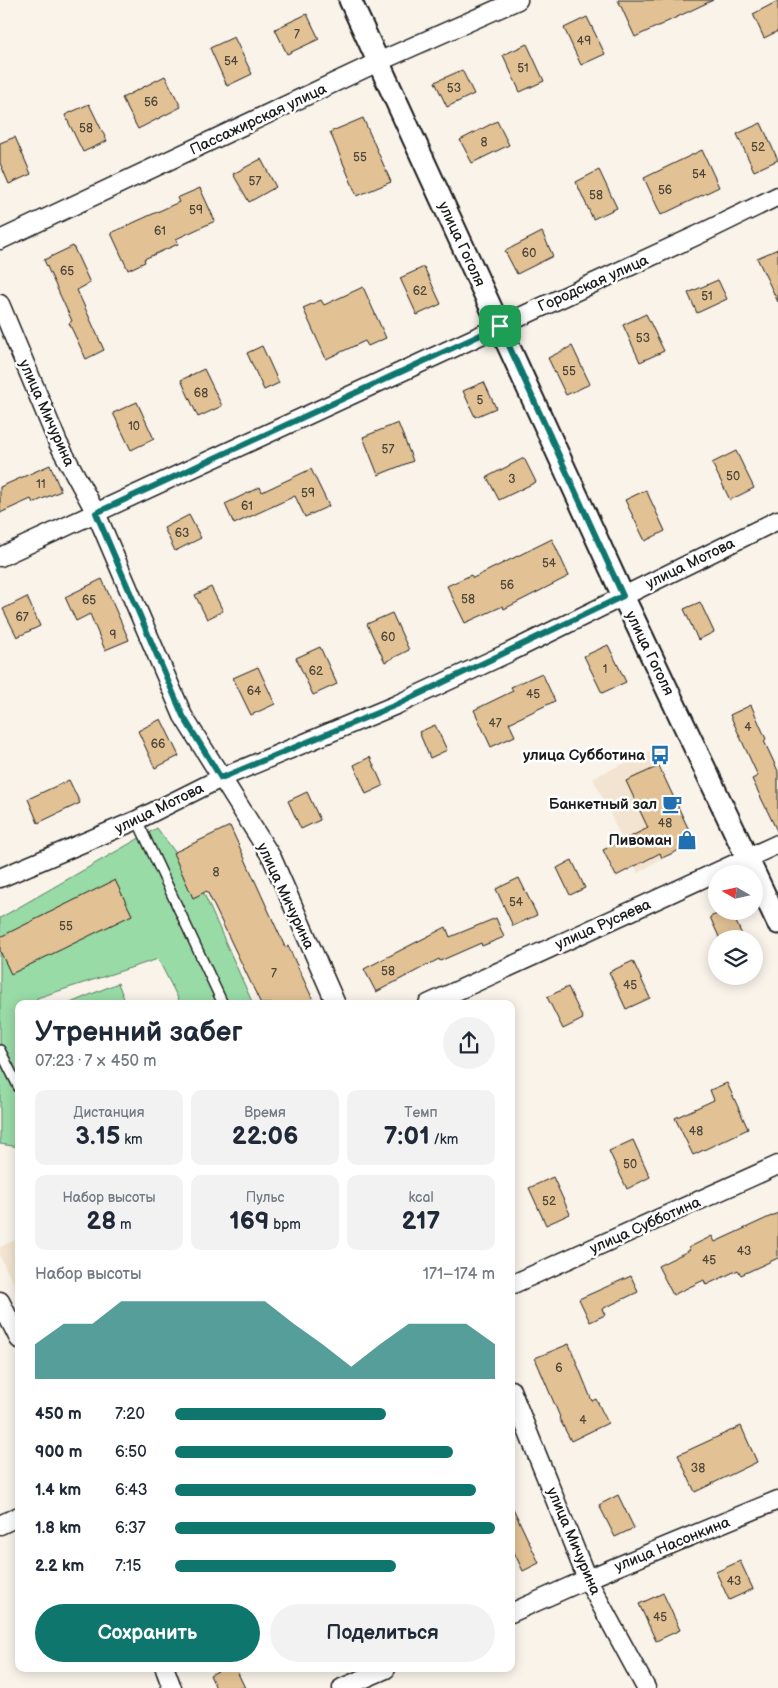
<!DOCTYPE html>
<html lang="ru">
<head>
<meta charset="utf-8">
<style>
  :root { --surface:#fff; --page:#f2f2f3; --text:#1f2937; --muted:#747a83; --accent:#0f766e }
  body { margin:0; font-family:"Balsamiq Sans",sans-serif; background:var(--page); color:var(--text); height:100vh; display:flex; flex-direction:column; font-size:19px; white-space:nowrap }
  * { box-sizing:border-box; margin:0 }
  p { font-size:16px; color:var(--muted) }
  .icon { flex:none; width:28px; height:28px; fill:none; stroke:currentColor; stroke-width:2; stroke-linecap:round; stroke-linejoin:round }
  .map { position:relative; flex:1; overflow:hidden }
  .sheet { position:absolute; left:15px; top:1000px; width:500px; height:672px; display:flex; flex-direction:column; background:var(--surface); border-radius:10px; box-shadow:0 2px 12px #0003 }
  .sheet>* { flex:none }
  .needle { width:32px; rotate:279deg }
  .buttons { position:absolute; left:708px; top:865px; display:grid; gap:10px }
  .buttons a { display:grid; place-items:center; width:55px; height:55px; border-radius:50%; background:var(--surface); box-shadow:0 2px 12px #0003; font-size:25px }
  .pin { position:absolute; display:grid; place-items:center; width:42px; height:42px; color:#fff; margin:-21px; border-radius:10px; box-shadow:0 2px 8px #0006 }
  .round { display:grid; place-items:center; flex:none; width:52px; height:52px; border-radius:26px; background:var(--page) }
  .overview { display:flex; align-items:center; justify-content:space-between; height:85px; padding:0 20px }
  h1 { font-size:28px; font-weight:800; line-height:38px }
  .stats { display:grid; grid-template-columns:repeat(3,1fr); gap:8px; height:85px; padding:5px 20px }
  .stats div { display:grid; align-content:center; border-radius:10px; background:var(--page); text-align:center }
  .stats b { font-size:25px; font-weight:800 }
  .stats small { font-size:14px; font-weight:400 }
  .stats p { font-size:14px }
  .chart { height:140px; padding:10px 20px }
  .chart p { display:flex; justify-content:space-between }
  .chart svg { width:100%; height:90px; margin-top:5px; fill:var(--accent); opacity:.7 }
  .cta { display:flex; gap:10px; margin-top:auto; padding:10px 20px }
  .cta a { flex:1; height:58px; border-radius:30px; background:var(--accent); color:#fff; font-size:20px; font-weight:800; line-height:58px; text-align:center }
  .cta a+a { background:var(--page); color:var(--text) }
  ul { padding:0 20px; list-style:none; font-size:16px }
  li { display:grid; grid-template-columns:80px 60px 1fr; align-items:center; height:38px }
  li i { height:12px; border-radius:6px; background:var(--accent) }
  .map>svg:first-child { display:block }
  .built { fill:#f2e4d0 }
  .green { fill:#98dba6; stroke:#5a7c61 }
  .building { fill:#e2c295; stroke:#1c1c1c }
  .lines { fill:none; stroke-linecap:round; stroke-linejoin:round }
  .service-casing { stroke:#1c1c1c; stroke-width:12 }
  .minor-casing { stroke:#1c1c1c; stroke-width:21 }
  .tertiary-casing { stroke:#1c1c1c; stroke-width:25 }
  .service { stroke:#fff; stroke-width:9 }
  .minor { stroke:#fff; stroke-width:18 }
  .tertiary { stroke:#fff; stroke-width:21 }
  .route-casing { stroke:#fff; stroke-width:10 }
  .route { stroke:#0f766e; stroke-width:6 }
  .labels { text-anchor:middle; stroke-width:5; stroke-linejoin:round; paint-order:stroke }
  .number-label { font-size:12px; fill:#4e463a }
  .street-label { font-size:15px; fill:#1c1c1c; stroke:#fff }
  .poi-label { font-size:15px; font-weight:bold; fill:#1c1c1c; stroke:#fff; text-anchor:end }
</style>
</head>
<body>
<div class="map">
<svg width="778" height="1688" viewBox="0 0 778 1688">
  <rect width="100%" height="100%" fill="#f9f3ea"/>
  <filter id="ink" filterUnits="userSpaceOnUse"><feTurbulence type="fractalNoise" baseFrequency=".02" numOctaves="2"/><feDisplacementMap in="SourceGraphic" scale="10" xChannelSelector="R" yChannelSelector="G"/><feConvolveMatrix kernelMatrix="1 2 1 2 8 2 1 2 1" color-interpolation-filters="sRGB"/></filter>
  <g filter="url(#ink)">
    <g class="built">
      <polygon points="659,747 659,766 695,843 662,858 638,873 593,778"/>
      <polygon points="19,1238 19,1294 0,1257 0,1247"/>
    </g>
    <g class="green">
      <polygon points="157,828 201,887 253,1004 181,1004 158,959 37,998 37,1004 19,1004 19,1147 0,1144 0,918"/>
      <polygon points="118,983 126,1004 68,1004"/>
    </g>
    <g class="building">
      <polygon points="618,0 713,0 635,37"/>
      <polygon points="778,1 778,31 764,38 753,14"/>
      <polygon points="307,14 319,39 287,54 275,29"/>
      <polygon points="587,17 605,54 581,65 564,28"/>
      <polygon points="234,37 252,74 227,86 210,48"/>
      <polygon points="527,44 544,81 520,92 503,55"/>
      <polygon points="462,70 474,94 447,107 435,82"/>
      <polygon points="165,76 181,107 138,129 122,98"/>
      <polygon points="89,104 107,141 83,152 65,115"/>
      <polygon points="363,118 391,182 357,196 330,132"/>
      <polygon points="497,121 509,145 472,163 460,140"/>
      <polygon points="761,123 778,160 754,171 737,134"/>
      <polygon points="15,137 31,174 9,184 0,163 0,143"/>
      <polygon points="702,150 719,187 661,215 644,178"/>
      <polygon points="261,159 276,187 249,202 233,174"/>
      <polygon points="599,170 617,208 593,219 576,182"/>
      <polygon points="200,188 215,221 176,239 178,244 144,259 145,262 128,270 111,233 179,202 177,198"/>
      <polygon points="542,232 553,256 517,274 505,251"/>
      <polygon points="73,246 90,283 77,290 104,350 86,359 69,323 72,321 44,260"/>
      <polygon points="778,249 778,302 757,258"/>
      <polygon points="424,267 441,304 417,315 400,278"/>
      <polygon points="718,280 727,299 697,313 688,293"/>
      <polygon points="363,287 386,338 368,346 365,341 326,359 303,308 321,300 324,305"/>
      <polygon points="646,314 664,351 640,362 623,325"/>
      <polygon points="262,346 279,383 264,390 247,353"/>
      <polygon points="572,346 590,384 566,395 548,358"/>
      <polygon points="204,369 222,406 198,417 181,380"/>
      <polygon points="484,382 496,408 475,417 463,391"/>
      <polygon points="137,402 154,439 131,450 113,413"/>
      <polygon points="398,423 413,461 378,475 363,437"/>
      <polygon points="736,451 754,488 730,500 712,463"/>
      <polygon points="524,458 536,482 499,500 487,477"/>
      <polygon points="50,465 61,491 33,503 31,499 0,513 0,487"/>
      <polygon points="311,469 329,506 305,517 295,496 234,524 225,504 260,487 262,492"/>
      <polygon points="646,490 665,531 645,541 625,500"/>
      <polygon points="189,515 201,538 175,551 164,528"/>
      <polygon points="552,539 569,576 504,609 503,606 465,623 447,586 471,575 473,578"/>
      <polygon points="102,579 129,640 105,650 90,614 76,621 65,597"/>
      <polygon points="211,587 223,611 207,619 195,595"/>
      <polygon points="27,597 40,626 17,637 3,609"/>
      <polygon points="700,602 714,632 698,640 684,609"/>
      <polygon points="392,613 409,650 385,662 367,624"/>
      <polygon points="608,645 626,682 602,693 584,656"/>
      <polygon points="320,647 337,684 313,695 296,658"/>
      <polygon points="258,667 275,704 251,715 233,678"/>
      <polygon points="542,673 555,701 509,723 515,736 491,747 474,710 513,691 511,687"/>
      <polygon points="751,705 766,739 764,741 778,771 778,833 752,779 758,776 730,715"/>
      <polygon points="161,719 179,756 155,768 138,731"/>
      <polygon points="435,725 447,750 430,758 419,732"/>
      <polygon points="370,757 383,786 366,794 354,765"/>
      <polygon points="659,766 695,843 662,858 660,853 616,876 603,850 648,828 626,781"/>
      <polygon points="69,780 80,803 38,823 28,799"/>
      <polygon points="307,792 320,820 301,829 288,801"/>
      <polygon points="230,826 285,947 288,946 315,1004 261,1004 207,891 193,898 173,853"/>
      <polygon points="572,860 585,888 570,895 557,868"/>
      <polygon points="519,878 537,915 513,926 496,889"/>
      <polygon points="115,880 132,915 11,974 0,951 0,937"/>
      <polygon points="724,911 731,911 744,939 720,939 710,917"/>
      <polygon points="496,918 504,937 482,946 481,943 440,961 439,959 376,992 364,969 446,927 450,937"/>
      <polygon points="633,961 650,998 626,1009 609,972"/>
      <polygon points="568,987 583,1019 563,1029 547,997"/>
      <polygon points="727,1083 748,1129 693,1155 675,1118 714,1100 710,1090"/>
      <polygon points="633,1140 650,1177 627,1189 609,1151"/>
      <polygon points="553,1177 570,1214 546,1225 529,1188"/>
      <polygon points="778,1213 778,1258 741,1275 738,1270 706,1285 704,1280 673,1295 658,1266 690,1250 688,1248 712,1236 715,1242"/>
      <polygon points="631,1276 638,1292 602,1309 605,1315 590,1322 579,1299"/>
      <polygon points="569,1344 592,1401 596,1399 608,1423 571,1441 559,1418 560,1417 535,1358"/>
      <polygon points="741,1426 757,1462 695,1492 678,1455"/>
      <polygon points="618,1495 634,1528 615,1537 599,1505"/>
      <polygon points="511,1504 539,1563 523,1571 511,1546"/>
      <polygon points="740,1561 753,1589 729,1600 716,1572"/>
      <polygon points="663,1593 680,1630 656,1641 639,1604"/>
      <polygon points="222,1669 236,1669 245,1688 216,1688 210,1675"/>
    </g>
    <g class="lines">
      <defs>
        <g id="service">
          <polyline points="137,820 223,1004"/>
          <polyline points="0,1050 19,1088"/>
        </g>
        <g id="minor">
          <polyline points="0,240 378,62 518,0"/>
          <polyline points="0,304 58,443 96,513 183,716 272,858 336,1004"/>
          <polyline points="0,557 700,234 778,196"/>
          <polyline points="0,878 137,820 221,778 396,705 510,652 778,520"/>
          <polyline points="428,1004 778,844"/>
          <polyline points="511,1285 778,1165"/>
          <polyline points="0,1301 19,1339"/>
          <polyline points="511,1390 587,1579 646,1688"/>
          <polyline points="0,1525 19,1516"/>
          <polyline points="511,1613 587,1579 778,1500"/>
          <polyline points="165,1669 172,1688"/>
          <polyline points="342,1688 386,1669"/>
        </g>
        <polyline id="tertiary" points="350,0 623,596 778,923"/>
      </defs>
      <use href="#service" class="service-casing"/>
      <use href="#minor" class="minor-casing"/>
      <use href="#tertiary" class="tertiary-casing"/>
      <use href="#service" class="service"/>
      <use href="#minor" class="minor"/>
      <use href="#tertiary" class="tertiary"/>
    </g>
  </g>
  <g class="lines" filter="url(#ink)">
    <defs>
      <polygon id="route" points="500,326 623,596 396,705 221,778 183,716 96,513"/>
    </defs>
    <use href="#route" class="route-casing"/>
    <use href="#route" class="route"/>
  </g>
  <defs>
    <symbol id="bus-bare" viewBox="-9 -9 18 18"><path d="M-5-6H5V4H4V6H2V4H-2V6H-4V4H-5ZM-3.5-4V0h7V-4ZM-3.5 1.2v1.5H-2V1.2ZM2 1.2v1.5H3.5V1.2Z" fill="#1f6fb2" stroke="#fff" stroke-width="2.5" paint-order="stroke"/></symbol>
    <symbol id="cafe-bare" viewBox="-9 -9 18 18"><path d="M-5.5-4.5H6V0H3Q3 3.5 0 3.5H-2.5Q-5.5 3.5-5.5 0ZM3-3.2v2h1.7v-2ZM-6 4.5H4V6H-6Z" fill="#1f6fb2" stroke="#fff" stroke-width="2.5" paint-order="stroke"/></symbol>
    <symbol id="shop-bare" viewBox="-9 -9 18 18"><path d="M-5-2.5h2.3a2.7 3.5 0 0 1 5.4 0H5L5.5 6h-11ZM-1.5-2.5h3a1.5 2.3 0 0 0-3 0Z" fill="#1f6fb2" stroke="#fff" stroke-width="2.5" paint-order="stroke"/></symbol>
  </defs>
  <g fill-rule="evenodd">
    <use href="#bus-bare" x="646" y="741" width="28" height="28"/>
    <use href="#cafe-bare" x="658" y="790" width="28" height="28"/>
    <use href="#shop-bare" x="673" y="826" width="28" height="28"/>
  </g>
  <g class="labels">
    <g class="number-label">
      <text x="297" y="38">7</text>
      <text x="584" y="45">49</text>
      <text x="231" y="65">54</text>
      <text x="523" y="72">51</text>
      <text x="454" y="92">53</text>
      <text x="151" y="106">56</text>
      <text x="86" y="132">58</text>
      <text x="484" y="146">8</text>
      <text x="758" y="151">52</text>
      <text x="360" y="161">55</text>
      <text x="699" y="178">54</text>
      <text x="255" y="185">57</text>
      <text x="665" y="194">56</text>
      <text x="596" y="199">58</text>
      <text x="196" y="214">59</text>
      <text x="160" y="235">61</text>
      <text x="529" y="257">60</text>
      <text x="67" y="275">65</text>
      <text x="420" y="295">62</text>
      <text x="707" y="300">51</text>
      <text x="643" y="342">53</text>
      <text x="569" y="375">55</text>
      <text x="201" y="397">68</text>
      <text x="480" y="404">5</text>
      <text x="134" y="430">10</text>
      <text x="388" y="453">57</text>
      <text x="733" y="480">50</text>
      <text x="512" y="483">3</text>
      <text x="41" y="488">11</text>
      <text x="308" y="497">59</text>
      <text x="247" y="510">61</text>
      <text x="182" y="537">63</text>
      <text x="549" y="567">54</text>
      <text x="507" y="589">56</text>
      <text x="468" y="603">58</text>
      <text x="89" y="604">65</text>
      <text x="22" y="621">67</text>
      <text x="113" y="639">9</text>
      <text x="388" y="641">60</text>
      <text x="605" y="673">1</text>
      <text x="316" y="675">62</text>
      <text x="254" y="695">64</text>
      <text x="533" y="698">45</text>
      <text x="495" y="727">47</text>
      <text x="748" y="731">4</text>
      <text x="158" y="748">66</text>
      <text x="665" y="827">48</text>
      <text x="216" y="876">8</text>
      <text x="516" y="906">54</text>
      <text x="66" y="930">55</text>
      <text x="388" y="975">58</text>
      <text x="274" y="977">7</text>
      <text x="630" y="989">45</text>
      <text x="696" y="1135">48</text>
      <text x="630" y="1168">50</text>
      <text x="549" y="1205">52</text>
      <text x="744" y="1255">43</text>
      <text x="709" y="1264">45</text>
      <text x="559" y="1372">6</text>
      <text x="583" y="1424">4</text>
      <text x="698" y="1472">38</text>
      <text x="734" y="1585">43</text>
      <text x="660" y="1621">45</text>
    </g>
    <g class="street-label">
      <text transform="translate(258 119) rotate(-25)" y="5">Пассажирская улица</text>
      <text transform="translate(462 244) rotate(65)" y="5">улица Гоголя</text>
      <text transform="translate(593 283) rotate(-24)" y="5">Городская улица</text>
      <text transform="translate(47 413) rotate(66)" y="5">улица Мичурина</text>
      <text transform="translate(690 563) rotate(-26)" y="5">улица Мотова</text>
      <text transform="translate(650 653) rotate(64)" y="5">улица Гоголя</text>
      <text transform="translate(159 808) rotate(-26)" y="5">улица Мотова</text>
      <text transform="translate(286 896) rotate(65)" y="5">улица Мичурина</text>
      <text transform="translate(603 924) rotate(-24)" y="5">улица Русяева</text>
      <text transform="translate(645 1225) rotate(-24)" y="5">улица Субботина</text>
      <text transform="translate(574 1541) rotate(67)" y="5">улица Мичурина</text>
      <text transform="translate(672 1544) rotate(-22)" y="5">улица Насонкина</text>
    </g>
    <g class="poi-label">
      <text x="645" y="760">улица Субботина</text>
      <text x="657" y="809">Банкетный зал</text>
      <text x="672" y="845">Пивоман</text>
    </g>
  </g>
</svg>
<div class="buttons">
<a><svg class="needle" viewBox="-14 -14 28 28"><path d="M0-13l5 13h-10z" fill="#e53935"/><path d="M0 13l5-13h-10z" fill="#747a83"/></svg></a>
<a><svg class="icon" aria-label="layers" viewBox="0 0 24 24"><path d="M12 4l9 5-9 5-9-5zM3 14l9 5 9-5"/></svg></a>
</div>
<div class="pin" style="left:500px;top:326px;background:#1e9e55"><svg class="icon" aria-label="arrive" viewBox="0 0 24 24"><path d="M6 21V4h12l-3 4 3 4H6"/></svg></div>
<section class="sheet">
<div class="overview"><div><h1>Утренний забег</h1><p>07:23 · 7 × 450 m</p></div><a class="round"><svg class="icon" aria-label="share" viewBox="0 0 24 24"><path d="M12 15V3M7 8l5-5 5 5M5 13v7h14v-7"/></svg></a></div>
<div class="stats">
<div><p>Дистанция</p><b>3.15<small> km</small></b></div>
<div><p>Время</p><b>22:06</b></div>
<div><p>Темп</p><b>7:01<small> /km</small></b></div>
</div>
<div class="stats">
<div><p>Набор высоты</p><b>28<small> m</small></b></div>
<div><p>Пульс</p><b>169<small> bpm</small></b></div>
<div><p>kcal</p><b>217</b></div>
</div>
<div class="chart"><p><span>Набор высоты</span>171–174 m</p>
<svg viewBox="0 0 160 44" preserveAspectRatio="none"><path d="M0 44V27L10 17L20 17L30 6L40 6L50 6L60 6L70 6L80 6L90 17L100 27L110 38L120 27L130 17L140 17L150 17L160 27V44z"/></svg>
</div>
<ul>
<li><b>450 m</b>7:20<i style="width:66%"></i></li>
<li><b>900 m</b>6:50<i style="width:87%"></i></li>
<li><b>1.4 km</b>6:43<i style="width:94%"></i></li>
<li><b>1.8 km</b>6:37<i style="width:100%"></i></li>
<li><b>2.2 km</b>7:15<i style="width:69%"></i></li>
</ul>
<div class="cta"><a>Сохранить</a><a>Поделиться</a></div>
</section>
</div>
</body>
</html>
